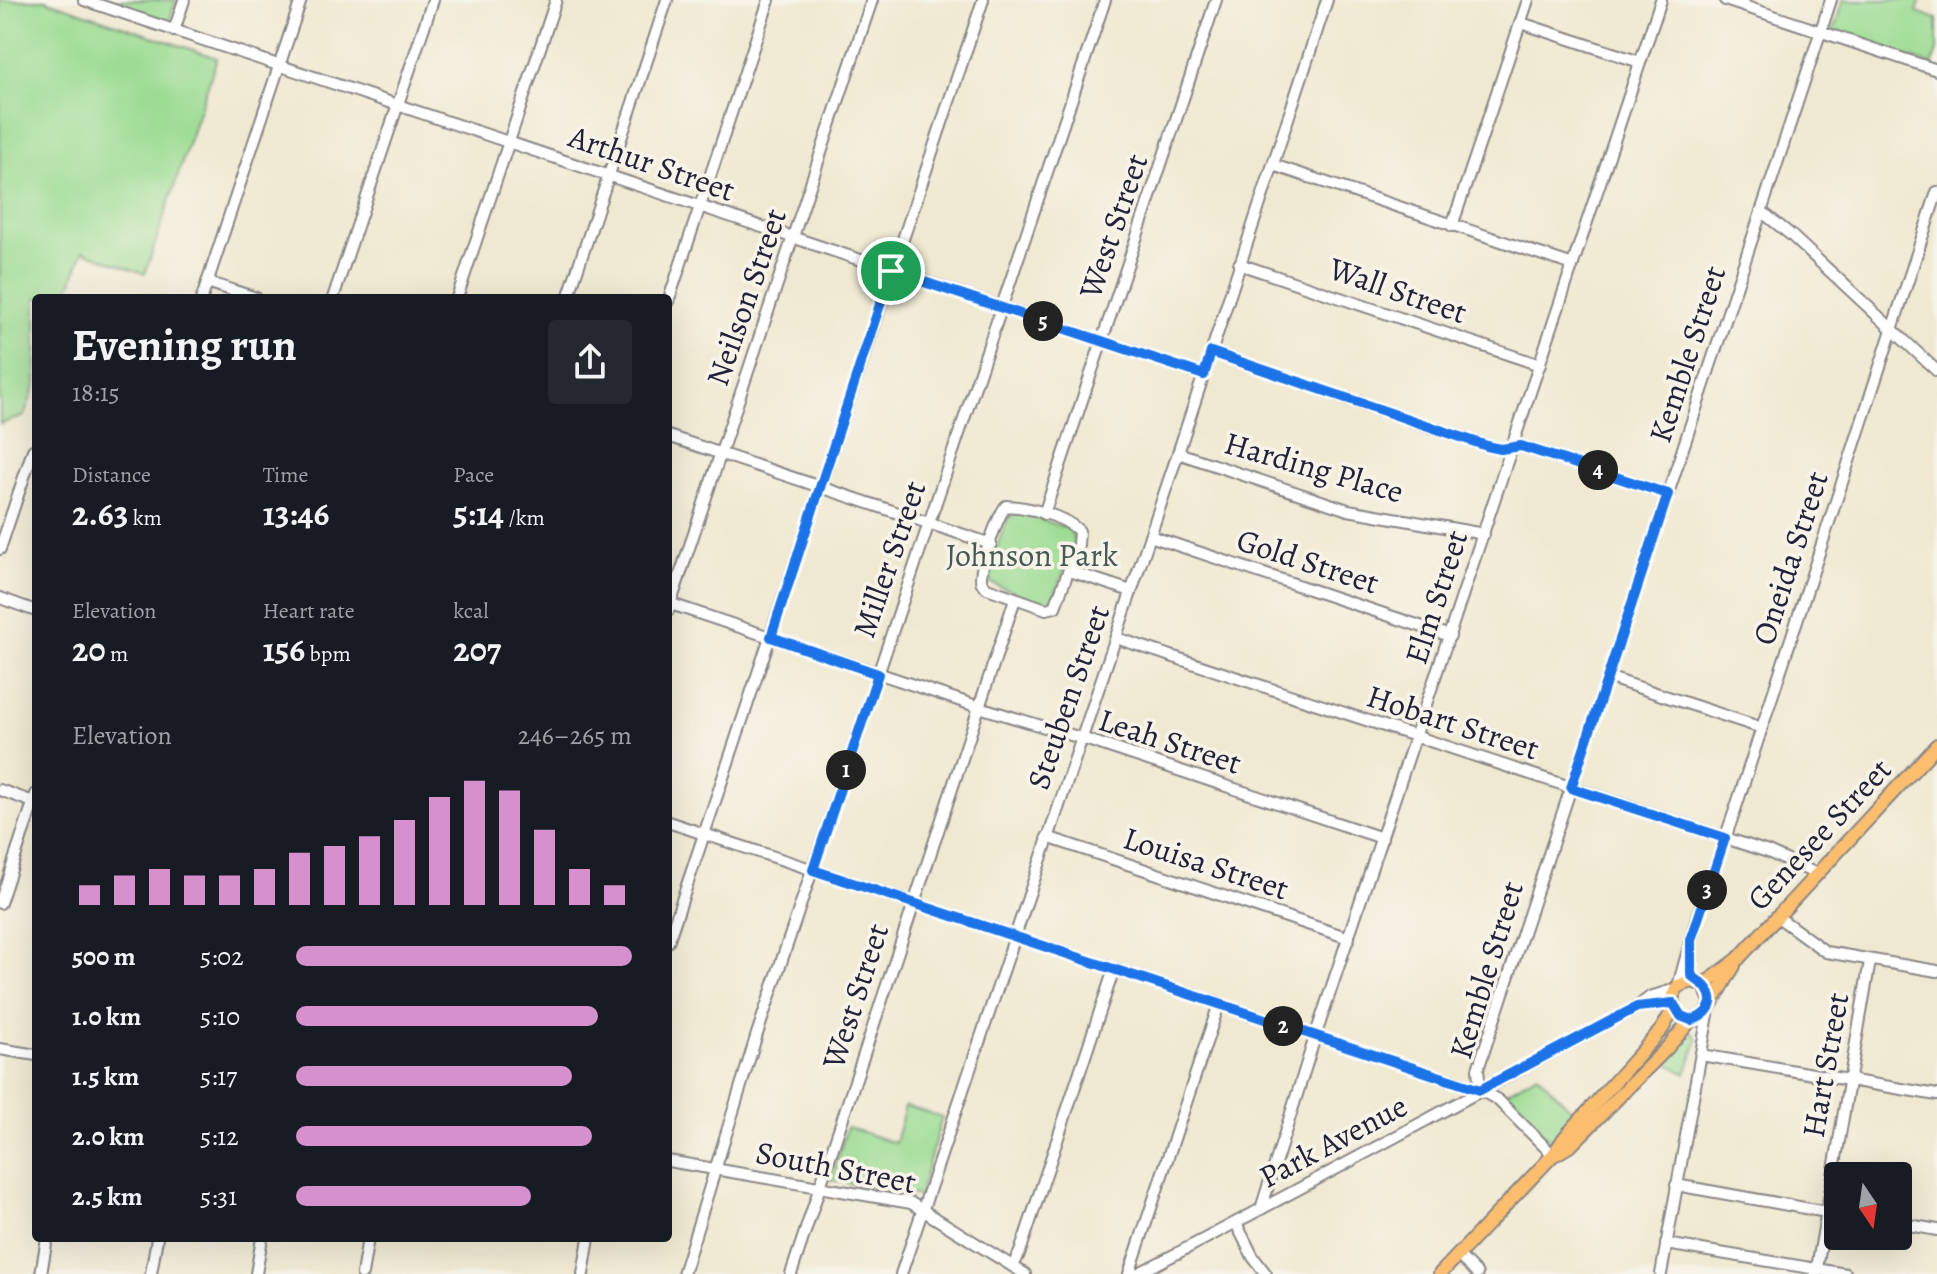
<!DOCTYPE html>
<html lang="en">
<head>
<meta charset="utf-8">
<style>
  :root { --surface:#171b24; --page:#242831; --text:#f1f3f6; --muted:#9ea1a6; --accent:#d690ce }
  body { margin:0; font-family:Alegreya,serif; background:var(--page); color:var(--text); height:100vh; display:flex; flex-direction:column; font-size:30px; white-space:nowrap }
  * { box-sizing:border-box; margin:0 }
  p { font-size:26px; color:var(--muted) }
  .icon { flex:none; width:44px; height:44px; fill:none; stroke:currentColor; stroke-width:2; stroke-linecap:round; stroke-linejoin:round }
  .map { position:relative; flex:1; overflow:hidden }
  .side { position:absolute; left:32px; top:294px; width:640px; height:948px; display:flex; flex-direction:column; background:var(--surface); border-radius:8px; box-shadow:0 8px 32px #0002 }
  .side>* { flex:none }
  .needle { width:52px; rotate:167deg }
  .fabs { position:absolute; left:1824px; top:1162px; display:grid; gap:16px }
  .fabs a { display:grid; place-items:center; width:88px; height:88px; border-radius:8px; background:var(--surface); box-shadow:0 8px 32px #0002; font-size:40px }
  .pin { position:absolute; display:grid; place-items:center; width:68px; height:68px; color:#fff; margin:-34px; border:4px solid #fff; border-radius:50%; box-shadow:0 2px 8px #0007 }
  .km { position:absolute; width:40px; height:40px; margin:-20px; border-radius:50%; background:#222; color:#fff; font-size:22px; line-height:40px; text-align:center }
  .round { display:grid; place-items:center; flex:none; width:84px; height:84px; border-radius:8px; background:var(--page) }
  .head { display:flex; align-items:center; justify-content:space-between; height:136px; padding:0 40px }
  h1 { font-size:44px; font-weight:600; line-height:60px }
  .figures { display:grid; grid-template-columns:repeat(3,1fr); gap:12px; height:136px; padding:8px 40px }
  .figures div { display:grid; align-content:center }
  .figures b { font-size:34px; font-weight:600 }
  .figures small { font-size:22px; font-weight:400 }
  .figures p { font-size:22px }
  .chart { height:224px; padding:16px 40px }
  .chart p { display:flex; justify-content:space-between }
  .chart svg { width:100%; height:144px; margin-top:8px; stroke:var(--accent); stroke-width:6 }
  ul { padding:0 40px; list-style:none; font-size:26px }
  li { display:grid; grid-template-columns:128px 96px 1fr; align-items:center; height:60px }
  li i { height:20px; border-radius:10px; background:var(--accent) }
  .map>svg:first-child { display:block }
  .green { fill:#9bdc93; stroke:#5e7f67; stroke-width:2 }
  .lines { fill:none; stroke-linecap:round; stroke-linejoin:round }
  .minor-casing { stroke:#898686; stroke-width:14 }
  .major-casing { stroke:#898686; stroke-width:16 }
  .minor { stroke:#fff; stroke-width:10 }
  .major { stroke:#fbbd6e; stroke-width:12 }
  .route-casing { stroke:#fff; stroke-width:16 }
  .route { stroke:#1a73e8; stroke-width:10 }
  .labels { text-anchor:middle; stroke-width:7; stroke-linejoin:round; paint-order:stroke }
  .street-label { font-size:32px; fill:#22223b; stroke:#f7f3e8 }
  .park-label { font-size:32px; fill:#465a55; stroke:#f7f3e8 }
</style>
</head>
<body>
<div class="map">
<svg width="1937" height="1274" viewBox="0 0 1937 1274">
  <rect width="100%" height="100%" fill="#f7f3e8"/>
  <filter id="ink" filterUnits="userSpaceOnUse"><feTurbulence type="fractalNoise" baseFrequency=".0125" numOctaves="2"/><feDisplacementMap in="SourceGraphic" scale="16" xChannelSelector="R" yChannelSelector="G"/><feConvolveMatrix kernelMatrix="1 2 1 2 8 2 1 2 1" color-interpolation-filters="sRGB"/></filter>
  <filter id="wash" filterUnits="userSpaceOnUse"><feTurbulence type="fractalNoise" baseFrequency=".006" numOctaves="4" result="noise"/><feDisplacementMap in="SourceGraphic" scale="32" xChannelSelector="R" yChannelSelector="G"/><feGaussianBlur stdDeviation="1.8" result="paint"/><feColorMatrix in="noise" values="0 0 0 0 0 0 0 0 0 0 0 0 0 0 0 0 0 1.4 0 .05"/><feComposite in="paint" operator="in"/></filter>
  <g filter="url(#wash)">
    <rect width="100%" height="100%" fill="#f0e9d1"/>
    <g class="green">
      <polygon points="0,0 45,0 217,58 145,274 83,251 66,298 36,298 36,383 24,416 0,424"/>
      <polygon points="104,0 176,0 169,22"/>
      <polygon points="1843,0 1921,0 1917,12 1937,19 1937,51 1932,65 1833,33"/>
      <polygon points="1019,513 1070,529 1075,544 1052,601 1044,604 991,583 990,566 1008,517"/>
      <path d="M1691,1031L1698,1039L1686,1074L1669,1064C1669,1052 1680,1035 1691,1031Z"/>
      <polygon points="1537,1074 1578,1116 1556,1140 1548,1139 1502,1095"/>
      <polygon points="905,1106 942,1117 919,1196 831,1180 847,1127 895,1143"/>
    </g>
  </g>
  <g filter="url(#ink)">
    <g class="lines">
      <defs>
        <g id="minor">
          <polyline points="84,0 1204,375"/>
          <polyline points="1725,0 1937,70"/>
          <polyline points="1521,23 1640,62"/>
          <polyline points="174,31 184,0"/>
          <polyline points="1273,165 1573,265"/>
          <polyline points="1761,211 1791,235 1937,371"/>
          <polyline points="1452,226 1528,0"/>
          <polyline points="1239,264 1540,365"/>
          <polyline points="207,282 256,298"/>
          <polyline points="202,298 301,0"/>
          <polyline points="333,298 433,0"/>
          <polyline points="457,298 556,0"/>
          <polyline points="568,298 667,0"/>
          <polyline points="668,302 769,0"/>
          <polyline points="1211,352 1487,446 1501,449 1521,446 1668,494"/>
          <polyline points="668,436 991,544"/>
          <polyline points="1178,453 1348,510 1484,534"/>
          <path d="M1006,506C1028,507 1063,515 1079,531L1078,545L1055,607L1046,609L987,588C982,583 981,584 981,577C982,562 997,517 1006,506Z"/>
          <polyline points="1044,514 1216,0"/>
          <polyline points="1150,536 1450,636"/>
          <polyline points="0,549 33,450"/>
          <polyline points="1070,571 1131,591"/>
          <polyline points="0,598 36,611"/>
          <polyline points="668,603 979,707 1097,743 1382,838"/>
          <polyline points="668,611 872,0"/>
          <polyline points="1116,638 1768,852 1817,874"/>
          <polyline points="1607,677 1762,728"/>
          <polyline points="0,790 36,803"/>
          <polyline points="668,822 1480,1090 1498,1100 1553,1155"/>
          <polyline points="1047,837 1349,938"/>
          <polyline points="0,903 36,794"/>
          <polyline points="1778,917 1826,952 1937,971"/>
          <polyline points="668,942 983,0"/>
          <polyline points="1678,986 1696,921 1735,810 1937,192"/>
          <polyline points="1639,1007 1673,1003"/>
          <polyline points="0,1049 36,1055"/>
          <polyline points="1701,1055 1937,1095"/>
          <polyline points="1480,1090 1478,1069 1831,0"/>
          <polyline points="668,1161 911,1203 1025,1274"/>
          <polyline points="1676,1185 1838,1214"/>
          <polyline points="1261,1209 1315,1037 1661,0"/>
          <polyline points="1236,1223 1253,1257 1266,1274"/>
          <polyline points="1898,1223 1937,1230"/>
          <polyline points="1666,1244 1846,1274"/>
          <polyline points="1458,1255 1477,1274"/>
          <polyline points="1013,1266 1020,1252 1114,969"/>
          <polyline points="41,1274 47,1238"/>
          <polyline points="151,1274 157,1238"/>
          <polyline points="256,1274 262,1238"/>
          <polyline points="362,1274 368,1238"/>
          <polyline points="583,1274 589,1238"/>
          <polyline points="683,1274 757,1034 1105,0"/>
          <polyline points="791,1274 1015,599"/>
          <polyline points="901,1274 1178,453 1327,0"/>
          <polyline points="1129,1274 1219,1004"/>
          <path d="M1137,1274C1305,1188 1470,1095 1637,1007L1650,997L1676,989"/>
          <polyline points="1661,1274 1709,1009"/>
          <polyline points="1816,1274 1870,961"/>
        </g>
        <g id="major">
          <polyline points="1701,983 1709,981 1738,959 1937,745"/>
          <path d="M1711,1002L1705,986L1693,981L1678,986C1664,1006 1684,1031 1703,1015C1708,1012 1729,974 1734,966"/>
          <polyline points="1556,1154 1571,1145 1667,1048 1691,1020"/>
          <polyline points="1440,1274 1553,1155 1565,1137 1662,1029 1674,1008"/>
        </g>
      </defs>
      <use href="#minor" class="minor-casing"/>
      <use href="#major" class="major-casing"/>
      <use href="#minor" class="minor"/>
      <use href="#major" class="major"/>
    </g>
  </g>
  <g class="lines" filter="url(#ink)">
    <defs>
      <path id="route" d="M891,271L1204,375L1211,352L1487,446L1501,449L1521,446L1668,494L1571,788L1725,838L1691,940V975C1696,980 1703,983 1707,989C1718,1004 1705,1017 1691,1020L1681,1016L1673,1003L1637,1007L1480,1090L813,870L878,674L771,637Z"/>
    </defs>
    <use href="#route" class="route-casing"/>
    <use href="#route" class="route"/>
  </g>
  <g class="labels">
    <g class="street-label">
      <text transform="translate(652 163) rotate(19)" y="11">Arthur Street</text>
      <text transform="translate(1113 226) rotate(-71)" y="11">West Street</text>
      <text transform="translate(1398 290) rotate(19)" y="11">Wall Street</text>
      <text transform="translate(746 297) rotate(-71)" y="11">Neilson Street</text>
      <text transform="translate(1687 354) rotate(-72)" y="11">Kemble Street</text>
      <text transform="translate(1314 467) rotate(16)" y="11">Harding Place</text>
      <text transform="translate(1790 558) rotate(-72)" y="11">Oneida Street</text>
      <text transform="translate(889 559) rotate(-71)" y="11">Miller Street</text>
      <text transform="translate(1308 561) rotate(18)" y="11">Gold Street</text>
      <text transform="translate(1436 597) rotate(-72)" y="11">Elm Street</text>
      <text transform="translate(1068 697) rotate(-71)" y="11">Steuben Street</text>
      <text transform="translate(1453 722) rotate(18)" y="11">Hobart Street</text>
      <text transform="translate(1170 741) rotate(18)" y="11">Leah Street</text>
      <text transform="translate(1819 834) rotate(-47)" y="11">Genesee Street</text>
      <text transform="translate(1206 863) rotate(18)" y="11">Louisa Street</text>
      <text transform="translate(1486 970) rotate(-73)" y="11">Kemble Street</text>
      <text transform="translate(855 996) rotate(-72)" y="11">West Street</text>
      <text transform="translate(1825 1065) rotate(-80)" y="11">Hart Street</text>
      <text transform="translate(1333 1141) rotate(-28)" y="11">Park Avenue</text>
      <text transform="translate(836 1167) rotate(11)" y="11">South Street</text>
    </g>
    <g class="park-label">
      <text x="1032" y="566">Johnson Park</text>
    </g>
  </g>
</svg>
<div class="fabs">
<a><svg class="needle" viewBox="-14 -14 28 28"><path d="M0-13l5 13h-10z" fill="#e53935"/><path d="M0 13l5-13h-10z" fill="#9ea1a6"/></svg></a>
</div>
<div class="pin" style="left:891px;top:271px;background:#1e9e55"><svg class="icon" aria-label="arrive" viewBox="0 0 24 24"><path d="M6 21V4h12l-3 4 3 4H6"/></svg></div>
<b class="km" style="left:846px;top:770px">1</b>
<b class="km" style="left:1283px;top:1026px">2</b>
<b class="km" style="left:1707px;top:890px">3</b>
<b class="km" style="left:1598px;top:470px">4</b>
<b class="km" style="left:1043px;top:321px">5</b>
<section class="side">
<div class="head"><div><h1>Evening run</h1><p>18:15</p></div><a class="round"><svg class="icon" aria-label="share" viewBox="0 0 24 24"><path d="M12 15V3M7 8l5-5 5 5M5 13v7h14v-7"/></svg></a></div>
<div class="figures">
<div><p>Distance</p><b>2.63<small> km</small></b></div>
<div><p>Time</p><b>13:46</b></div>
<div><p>Pace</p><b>5:14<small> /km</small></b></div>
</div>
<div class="figures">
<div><p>Elevation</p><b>20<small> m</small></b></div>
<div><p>Heart rate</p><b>156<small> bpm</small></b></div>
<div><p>kcal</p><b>207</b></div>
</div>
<div class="chart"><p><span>Elevation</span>246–265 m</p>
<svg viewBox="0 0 160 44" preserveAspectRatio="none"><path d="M5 44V38M15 44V35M25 44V33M35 44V35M45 44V35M55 44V33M65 44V28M75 44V26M85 44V23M95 44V18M105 44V11M115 44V6M125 44V9M135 44V21M145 44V33M155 44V38"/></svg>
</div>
<ul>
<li><b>500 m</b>5:02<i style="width:100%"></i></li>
<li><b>1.0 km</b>5:10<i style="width:90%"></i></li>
<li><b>1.5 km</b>5:17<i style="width:82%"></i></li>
<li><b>2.0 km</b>5:12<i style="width:88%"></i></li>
<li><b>2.5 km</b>5:31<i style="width:70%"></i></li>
</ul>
</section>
</div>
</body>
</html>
